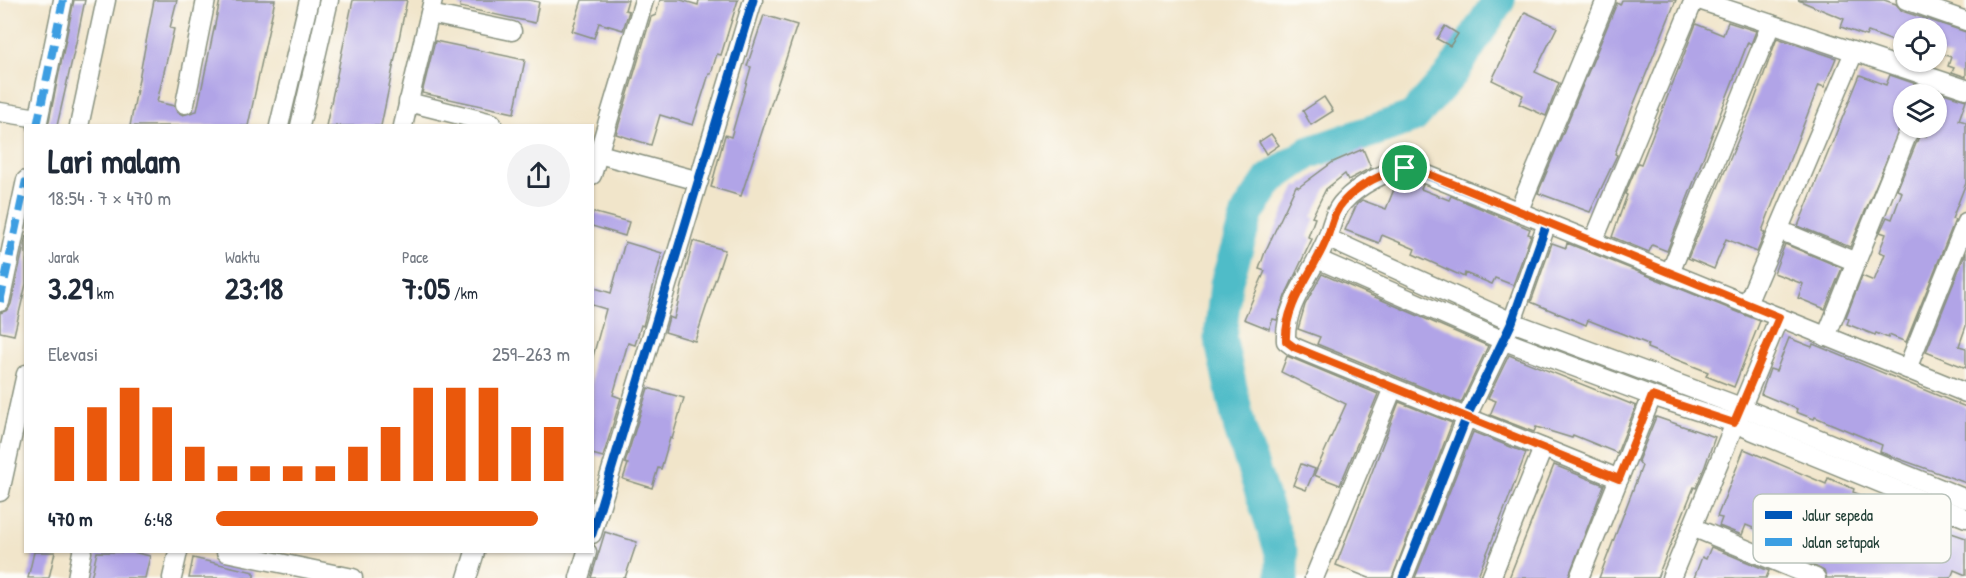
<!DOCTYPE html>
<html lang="id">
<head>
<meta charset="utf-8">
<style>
  :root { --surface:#fff; --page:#f2f2f3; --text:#1f2937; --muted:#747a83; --accent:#ea580c }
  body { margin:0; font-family:"Patrick Hand",sans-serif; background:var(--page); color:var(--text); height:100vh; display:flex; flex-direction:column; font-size:22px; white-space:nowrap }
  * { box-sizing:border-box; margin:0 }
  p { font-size:20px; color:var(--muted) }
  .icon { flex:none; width:33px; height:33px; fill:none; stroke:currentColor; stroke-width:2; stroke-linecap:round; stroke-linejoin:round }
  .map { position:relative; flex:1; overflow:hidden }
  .sheet { position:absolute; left:24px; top:124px; width:570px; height:429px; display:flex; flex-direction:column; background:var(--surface); border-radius:0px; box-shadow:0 2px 4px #0004 }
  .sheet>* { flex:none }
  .tools { position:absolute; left:1893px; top:18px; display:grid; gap:12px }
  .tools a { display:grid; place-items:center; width:54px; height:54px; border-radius:50%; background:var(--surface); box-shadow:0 2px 4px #0004; font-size:30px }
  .pin { position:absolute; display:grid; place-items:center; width:51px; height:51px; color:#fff; margin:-26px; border:3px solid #fff; border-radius:50%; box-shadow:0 2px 6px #0007 }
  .round { display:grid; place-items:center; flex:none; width:63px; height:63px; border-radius:32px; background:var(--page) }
  .overview { display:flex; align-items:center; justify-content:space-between; height:102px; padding:0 24px }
  h1 { font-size:33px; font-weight:800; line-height:45px }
  .figures { display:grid; grid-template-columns:repeat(3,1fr); gap:9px; height:102px; padding:6px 24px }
  .figures div { display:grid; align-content:center }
  .figures b { font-size:30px; font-weight:800 }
  .figures small { font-size:16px; font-weight:400 }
  .figures p { font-size:16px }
  .chart { height:168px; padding:12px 24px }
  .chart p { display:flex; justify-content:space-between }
  .chart svg { width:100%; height:108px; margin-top:6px; stroke:var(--accent); stroke-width:6 }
  ul { padding:0 24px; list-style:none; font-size:20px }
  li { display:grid; grid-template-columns:96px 72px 1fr; align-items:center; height:45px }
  li i { height:15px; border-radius:8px; background:var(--accent) }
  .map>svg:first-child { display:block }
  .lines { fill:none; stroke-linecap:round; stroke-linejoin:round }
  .river { stroke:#4fbcc8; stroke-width:33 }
  .building { fill:#b1a4e7 }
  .minor-casing { stroke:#88917f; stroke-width:21 }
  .minor { stroke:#fff; stroke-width:18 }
  .quiet { stroke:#3c9ee2; stroke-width:8; stroke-dasharray:15 8; stroke-linecap:butt }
  .cycleway-casing { stroke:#fdfcf7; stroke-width:13 }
  .cycleway { stroke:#0057b8; stroke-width:9 }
  .route-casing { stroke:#fff; stroke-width:12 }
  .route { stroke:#ea580c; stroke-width:8 }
  .key { fill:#fdfcf7; stroke:#bac3bc; stroke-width:1.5 }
  .key-label { font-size:16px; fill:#1f3d34 }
</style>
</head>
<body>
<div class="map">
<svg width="1966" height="578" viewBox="0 0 1966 578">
  <rect width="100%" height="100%" fill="#fdfcf7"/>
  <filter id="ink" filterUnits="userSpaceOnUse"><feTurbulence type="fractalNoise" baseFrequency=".0167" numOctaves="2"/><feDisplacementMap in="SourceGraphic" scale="12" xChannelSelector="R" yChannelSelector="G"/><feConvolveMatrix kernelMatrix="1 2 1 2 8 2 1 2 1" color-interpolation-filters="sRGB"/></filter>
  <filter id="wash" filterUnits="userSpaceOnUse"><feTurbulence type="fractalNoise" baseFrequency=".008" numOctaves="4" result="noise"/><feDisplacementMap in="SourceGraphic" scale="24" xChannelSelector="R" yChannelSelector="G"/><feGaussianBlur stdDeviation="1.35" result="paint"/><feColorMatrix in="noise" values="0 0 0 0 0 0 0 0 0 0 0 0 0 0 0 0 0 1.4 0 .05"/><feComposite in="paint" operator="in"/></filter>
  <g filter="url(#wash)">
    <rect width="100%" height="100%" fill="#f1e5ca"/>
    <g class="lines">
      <polyline class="river" points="1282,578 1282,555 1240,429 1220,338 1226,284 1248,212 1270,179 1308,153 1413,117 1452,73 1499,0"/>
    </g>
    <g id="blocks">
      <g class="building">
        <polygon points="74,0 85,0 78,34 57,126 48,126"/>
        <polygon points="154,0 177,0 170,28 174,29 157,102 174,106 177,112 183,115 197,111 220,0 275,0 248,126 130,126"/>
        <polygon points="353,0 407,0 381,126 326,126"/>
        <polygon points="461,0 528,0 539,2 535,23 460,7"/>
        <polygon points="582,0 628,0 625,10 629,11 623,30 599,23 594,38 572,31"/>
        <polygon points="660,0 681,0 698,5 699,0 738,0 721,55 717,54 711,74 709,74 693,125 660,115 651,145 616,134 651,17 656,15"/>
        <polygon points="1622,0 1676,0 1625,126 1615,154 1617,155 1590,212 1538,193 1617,3 1620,5"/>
        <polygon points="1798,0 1884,0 1896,4 1902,11 1966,32 1966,77 1952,72 1954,68 1948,66 1951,57 1936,52 1936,28 1904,28 1904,45 1868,32 1866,36 1841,27 1844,19"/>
        <polygon points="1525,12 1557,27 1535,72 1559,83 1546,116 1519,104 1523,95 1492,80"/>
        <polygon points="764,15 797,25 741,196 711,187 725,135 731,137 751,67 747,66"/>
        <polygon points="1728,22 1756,31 1751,44 1748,42 1667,251 1652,245 1649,252 1612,237 1627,195 1625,194 1638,163 1641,164 1696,24 1723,35"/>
        <polygon points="1445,26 1458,34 1450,46 1437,39"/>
        <polygon points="1777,38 1836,58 1824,87 1819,85 1762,231 1765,233 1757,252 1726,239 1714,269 1688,258 1752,107"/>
        <polygon points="435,41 525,60 514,113 422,93"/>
        <polygon points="1860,75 1886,85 1890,75 1916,84 1912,94 1904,94 1904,119 1850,247 1798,226"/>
        <polygon points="1943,93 1966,100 1959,120 1966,122 1966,183 1952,219 1955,220 1906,342 1889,335 1888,338 1876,333 1875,335 1847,324 1849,319 1846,317 1862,276 1874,281 1885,254 1879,252 1886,234 1880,232 1887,217 1892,219 1902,192 1897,190 1920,134 1926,136 1929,128 1936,128 1936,110"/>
        <polygon points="1324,97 1333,111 1311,125 1303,111"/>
        <polygon points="1271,134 1279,145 1266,154 1259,142"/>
        <polygon points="1363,149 1371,168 1348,180 1345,174 1326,189 1312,217 1315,218 1308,237 1312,239 1285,296 1277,320 1273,319 1269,329 1244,319 1265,271 1259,269 1265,252 1296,186 1299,187 1333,162"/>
        <polygon points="1408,179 1423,185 1421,189 1449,200 1451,196 1530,229 1528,234 1531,235 1513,285 1495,278 1492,284 1465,273 1464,277 1413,254 1415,249 1382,235 1379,243 1345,230 1357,204 1362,200 1386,209 1397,182"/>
        <polygon points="592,212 629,222 625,236 592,226"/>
        <polygon points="26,236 26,284 14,335 0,332 0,313 8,310 11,304"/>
        <polygon points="693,241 725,250 695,341 665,332 669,317 674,319"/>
        <polygon points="625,242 662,253 643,326 641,325 635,345 628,343 613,395 621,398 603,457 592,454 592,360 606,309 592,305 592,287 611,293"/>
        <polygon points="1552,243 1566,248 1567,243 1760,321 1734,387 1706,376 1708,372 1647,348 1648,344 1588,320 1586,325 1531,302"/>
        <polygon points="1785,244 1842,268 1825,309 1798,298 1803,284 1774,273"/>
        <polygon points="1966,252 1966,326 1959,346 1966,348 1966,368 1926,352"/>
        <polygon points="1322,274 1488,346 1461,403 1317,344 1320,337 1298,329 1305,305"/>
        <polygon points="1789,338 1812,347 1813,344 1966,407 1966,483 1880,452 1882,445 1815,417 1814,419 1796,412 1797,409 1761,394 1770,369 1776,371"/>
        <polygon points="1509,355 1636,406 1617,453 1573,435 1572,438 1536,427 1534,432 1490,415 1496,401 1488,398"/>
        <polygon points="1287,356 1378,394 1340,485 1314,475 1346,404 1281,372"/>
        <polygon points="648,388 684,398 672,439 670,438 661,469 658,468 652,488 623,479 628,464 625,463"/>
        <polygon points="1399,402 1452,423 1392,578 1369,578 1336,565"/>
        <polygon points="1656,417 1715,437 1705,466 1696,488 1694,487 1657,578 1599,578 1642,466 1638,461"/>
        <polygon points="1473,432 1526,453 1507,503 1477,578 1415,578"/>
        <polygon points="1744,449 1826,484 1828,478 1854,489 1853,492 1881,503 1879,508 1966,538 1966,575 1954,570 1951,578 1827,578 1824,571 1807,562 1811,552 1746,525 1742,535 1719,526 1722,518 1717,517"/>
        <polygon points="1301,464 1315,469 1306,490 1293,485"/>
        <polygon points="1554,465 1604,485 1568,578 1509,578"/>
        <polygon points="605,532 637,542 625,578 591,578"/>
        <polygon points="1711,547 1769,571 1766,578 1694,578 1702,557 1706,559"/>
        <polygon points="34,552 55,552 49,578 28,578"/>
        <polygon points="97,552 133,552 150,556 145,578 91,578"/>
        <polygon points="193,558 254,572 254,578 189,578"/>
      </g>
    </g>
  </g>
  <g filter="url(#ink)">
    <use href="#blocks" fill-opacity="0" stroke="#88917f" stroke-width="1.5"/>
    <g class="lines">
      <defs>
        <g id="minor">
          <polyline points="1699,0 1966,89"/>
          <polyline points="1906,0 1966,21"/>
          <polyline points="430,14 512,31"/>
          <polyline points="408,102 492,123"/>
          <polyline points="185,104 206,0"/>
          <polyline points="0,112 38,118"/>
          <polyline points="37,126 63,0"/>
          <polyline points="79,126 106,0"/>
          <polyline points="279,126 309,0"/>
          <polyline points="300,126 329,0"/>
          <polyline points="403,126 433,0"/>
          <polyline points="599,154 699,181"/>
          <polyline points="592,175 644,0"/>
          <polyline points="1519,210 1606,0"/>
          <polyline points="1547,223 1966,393"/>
          <polyline points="1779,230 1856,262"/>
          <polyline points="1327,238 1512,322 1741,407 1966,499"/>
          <polyline points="1593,242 1694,0"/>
          <polyline points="1317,259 1502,340 1652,396 1734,423 1966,518"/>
          <polyline points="1670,273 1771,24"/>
          <polyline points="0,302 26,180"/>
          <polyline points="1747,304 1854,52"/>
          <polyline points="1826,337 1910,128"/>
          <polyline points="1907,369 1966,222"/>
          <polyline points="0,492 26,374"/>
          <polyline points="1692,527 1816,578"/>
          <polyline points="592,534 753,0"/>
          <polyline points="226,552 353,578"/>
          <polyline points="77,578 82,552"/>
          <polyline points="172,578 178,552"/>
          <polyline points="467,578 475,552"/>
          <polyline points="579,578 587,552"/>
          <polyline points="1314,578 1393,388"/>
          <path d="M1403,578L1467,416L1512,322L1547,223L1410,168C1389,168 1358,186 1344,201C1334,211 1332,225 1327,238C1314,272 1284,303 1286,341L1294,347C1401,392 1511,434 1619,479"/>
          <polyline points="1491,578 1543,448"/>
          <polyline points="1579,578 1652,396"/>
          <polyline points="1671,578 1779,317"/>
        </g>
      </defs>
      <use href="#minor" class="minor-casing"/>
      <use href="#minor" class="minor"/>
      <g class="quiet">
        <polyline points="37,126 63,0"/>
        <polyline points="0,302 26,180"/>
      </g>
      <defs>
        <g id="cycleway">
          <polyline points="592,534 753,0"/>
          <path d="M1403,578L1467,416L1512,322L1547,223L1410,168C1389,168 1358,186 1344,201C1334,211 1332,225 1327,238C1314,272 1284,303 1286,341L1294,347C1401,392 1511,434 1619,479"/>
        </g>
      </defs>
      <use href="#cycleway" class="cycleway-casing"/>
      <use href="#cycleway" class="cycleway"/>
    </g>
  </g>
  <g class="lines" filter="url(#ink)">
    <defs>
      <path id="route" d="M1405,168L1421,171L1779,317L1734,423L1652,396L1619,479L1294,347L1286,341C1284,303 1314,272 1327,238C1332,225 1334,211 1344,201C1358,185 1385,172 1405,168Z"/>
    </defs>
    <use href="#route" class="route-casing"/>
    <use href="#route" class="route"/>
  </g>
  <rect x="1753" y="494" width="198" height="69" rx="9" class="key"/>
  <rect x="1765" y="511" width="27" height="8" fill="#0057b8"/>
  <rect x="1765" y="538" width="27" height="8" fill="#3c9ee2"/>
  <g class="key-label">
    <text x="1802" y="521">Jalur sepeda</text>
    <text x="1802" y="548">Jalan setapak</text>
  </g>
</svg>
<div class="tools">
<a><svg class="icon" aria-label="locate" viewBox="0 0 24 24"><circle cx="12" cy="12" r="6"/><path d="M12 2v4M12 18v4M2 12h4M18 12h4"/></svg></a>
<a><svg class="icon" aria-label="layers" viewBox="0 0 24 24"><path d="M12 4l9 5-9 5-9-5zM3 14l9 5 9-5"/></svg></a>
</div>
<div class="pin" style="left:1405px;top:168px;background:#1e9e55"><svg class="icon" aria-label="arrive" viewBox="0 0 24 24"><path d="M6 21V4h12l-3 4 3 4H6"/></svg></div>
<section class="sheet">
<div class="overview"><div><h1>Lari malam</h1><p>18:54 · 7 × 470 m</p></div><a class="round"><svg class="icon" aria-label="share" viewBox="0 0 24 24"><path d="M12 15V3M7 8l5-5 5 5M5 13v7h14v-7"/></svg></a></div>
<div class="figures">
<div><p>Jarak</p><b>3.29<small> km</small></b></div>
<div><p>Waktu</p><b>23:18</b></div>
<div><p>Pace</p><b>7:05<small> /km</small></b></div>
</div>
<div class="chart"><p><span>Elevasi</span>259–263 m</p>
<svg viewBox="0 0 160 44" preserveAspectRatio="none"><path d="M5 44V22M15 44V14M25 44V6M35 44V14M45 44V30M55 44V38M65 44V38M75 44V38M85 44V38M95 44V30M105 44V22M115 44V6M125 44V6M135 44V6M145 44V22M155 44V22"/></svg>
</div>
<ul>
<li><b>470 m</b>6:48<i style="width:91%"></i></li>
</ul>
</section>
</div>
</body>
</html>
